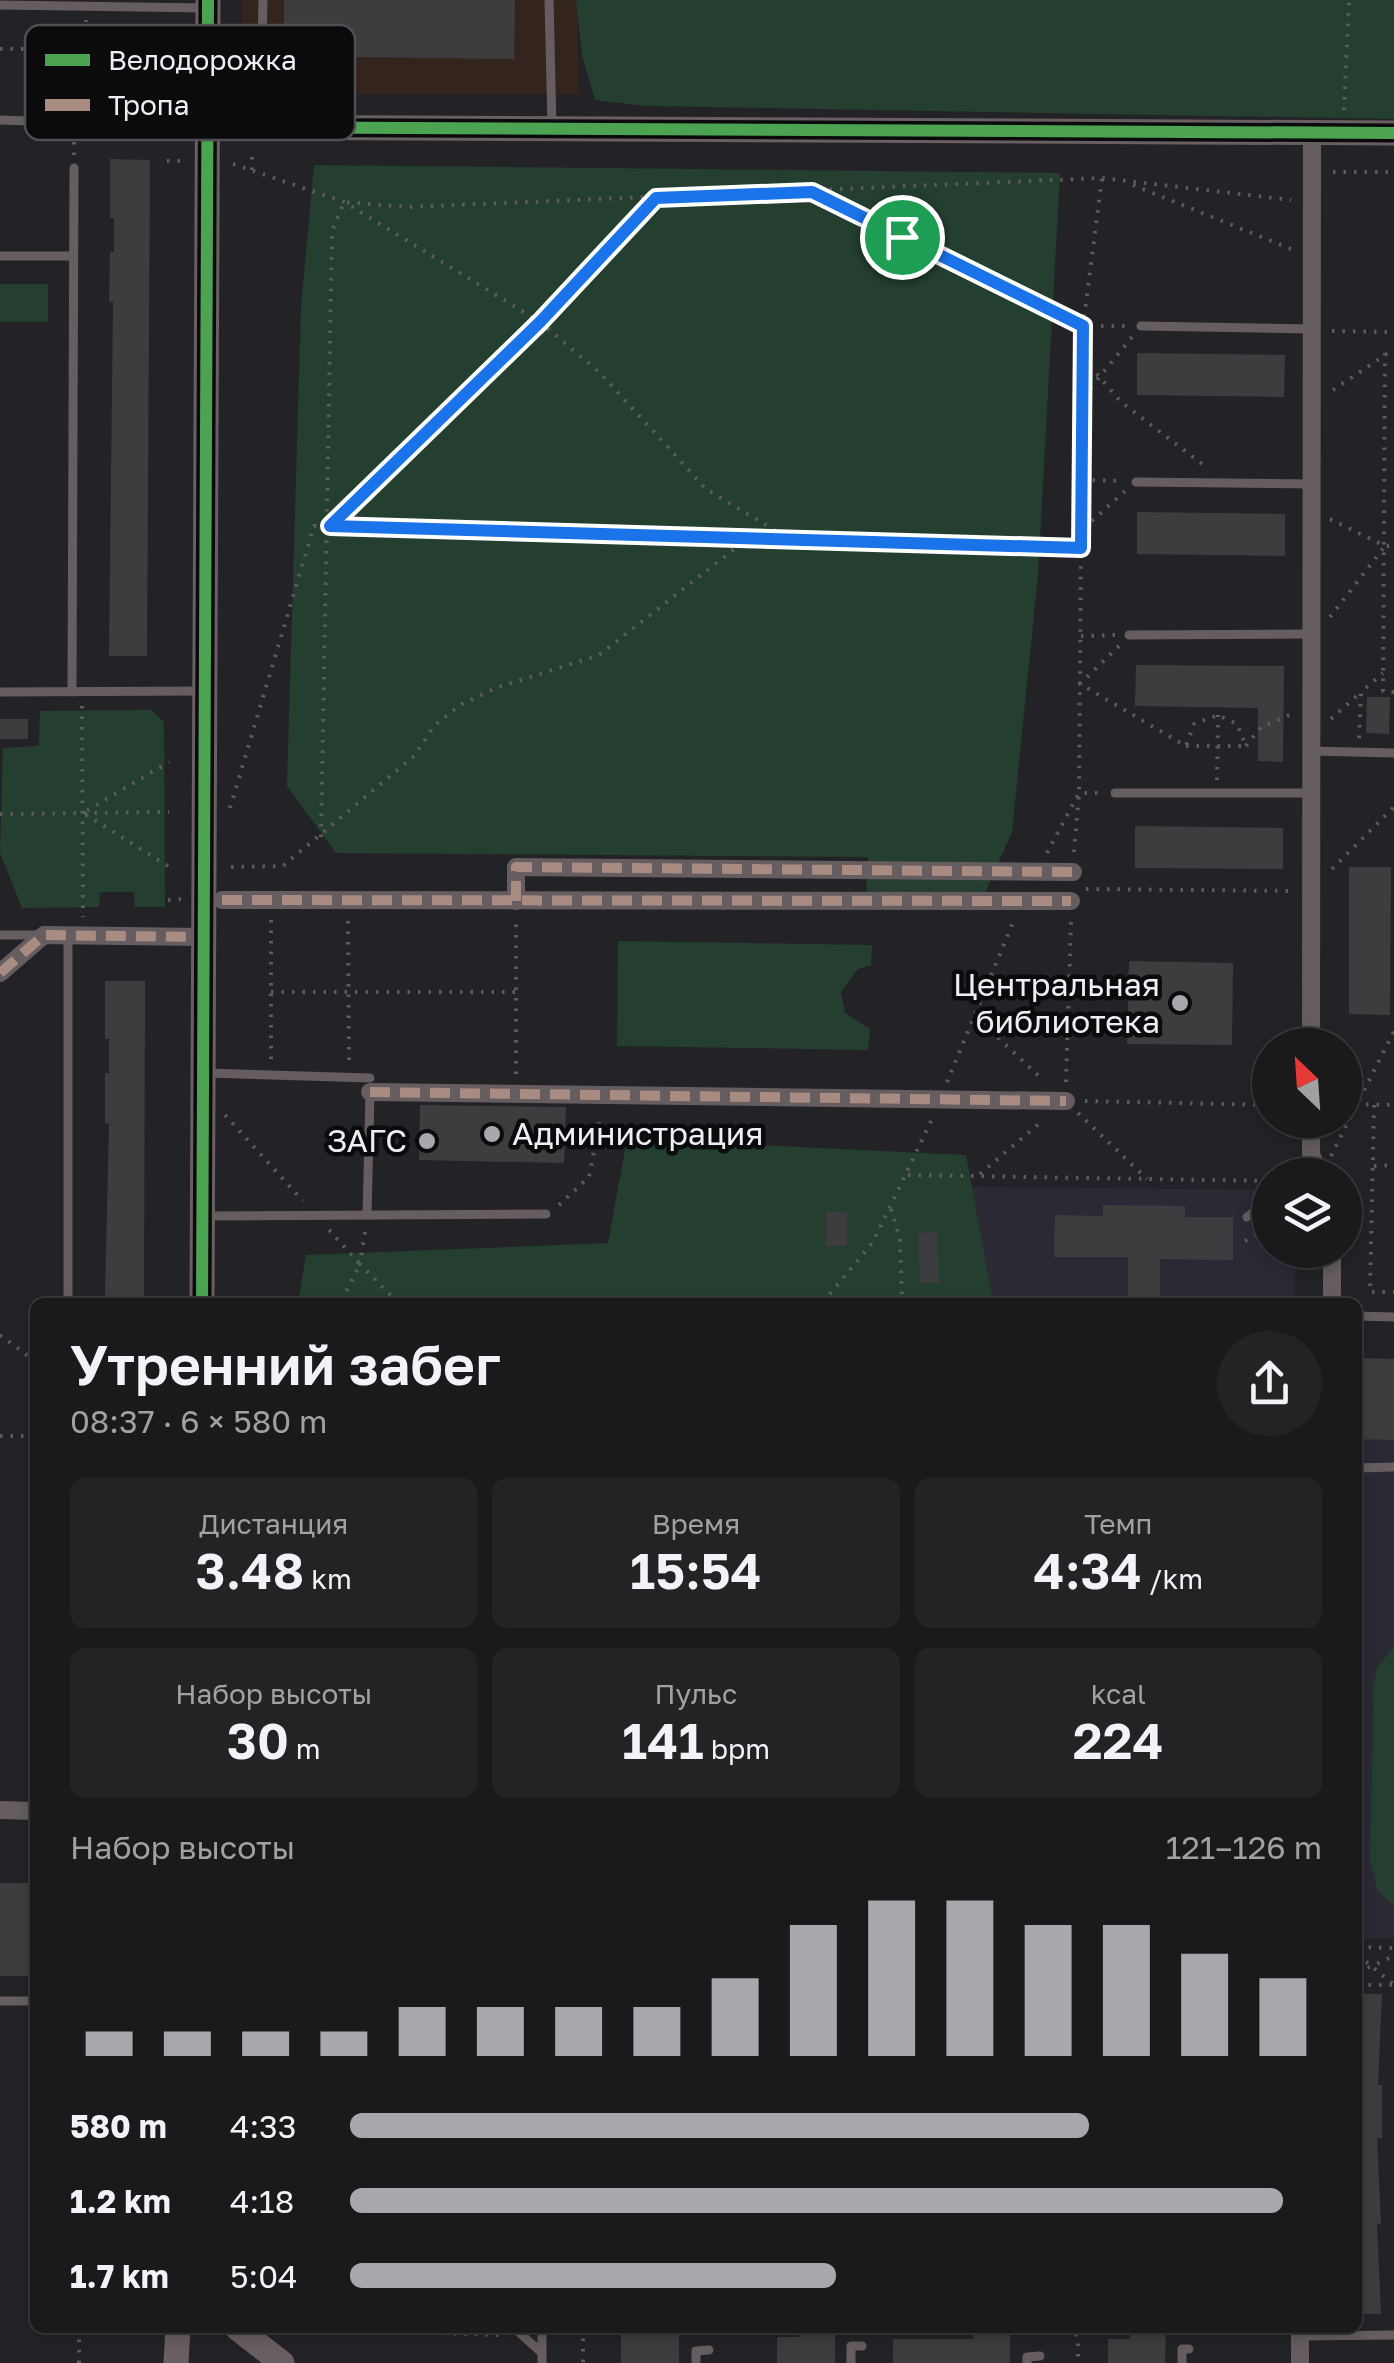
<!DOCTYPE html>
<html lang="ru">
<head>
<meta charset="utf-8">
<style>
  :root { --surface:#1a1a1c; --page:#232325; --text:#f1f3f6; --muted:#9fa1a3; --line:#38383b; --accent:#a8a7ab }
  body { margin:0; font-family:"Golos Text",sans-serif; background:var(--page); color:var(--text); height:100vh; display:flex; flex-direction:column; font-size:38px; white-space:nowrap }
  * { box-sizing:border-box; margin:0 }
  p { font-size:32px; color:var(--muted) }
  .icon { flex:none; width:55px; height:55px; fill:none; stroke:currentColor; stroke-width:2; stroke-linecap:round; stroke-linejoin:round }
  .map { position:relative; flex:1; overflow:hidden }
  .sheet { position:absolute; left:30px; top:1298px; width:1332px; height:1035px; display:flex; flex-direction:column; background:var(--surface); border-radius:15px; box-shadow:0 5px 15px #0003,0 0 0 2px var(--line) }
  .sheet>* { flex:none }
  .needle { width:65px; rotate:335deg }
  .tools { position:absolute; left:1252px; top:1028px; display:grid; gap:20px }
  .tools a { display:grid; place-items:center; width:110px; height:110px; border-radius:50%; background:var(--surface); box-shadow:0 5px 15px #0003,0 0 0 2px var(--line); font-size:50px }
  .pin { position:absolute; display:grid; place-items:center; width:85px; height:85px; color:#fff; margin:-42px; border:5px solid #fff; border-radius:50%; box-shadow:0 2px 10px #0007 }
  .round { display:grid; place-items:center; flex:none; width:105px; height:105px; border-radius:52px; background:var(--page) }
  .summary { display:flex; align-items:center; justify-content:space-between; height:170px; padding:0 40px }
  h1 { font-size:55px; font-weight:600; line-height:75px }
  .metrics { display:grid; grid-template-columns:repeat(3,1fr); gap:15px; height:170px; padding:10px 40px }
  .metrics div { display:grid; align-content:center; border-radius:15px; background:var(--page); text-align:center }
  .metrics b { font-size:50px; font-weight:600 }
  .metrics small { font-size:28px; font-weight:400 }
  .metrics p { font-size:28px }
  .chart { height:280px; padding:20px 40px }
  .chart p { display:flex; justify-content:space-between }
  .chart svg { width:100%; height:180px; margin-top:10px; stroke:var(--accent); stroke-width:6 }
  ul { padding:0 40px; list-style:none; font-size:32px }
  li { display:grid; grid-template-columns:160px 120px 1fr; align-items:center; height:75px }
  li i { height:25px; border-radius:12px; background:var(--accent) }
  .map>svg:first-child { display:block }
  .commercial { fill:#33251d }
  .built { fill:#2b2a34 }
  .green { fill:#243f2f }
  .building { fill:#3d3c3f }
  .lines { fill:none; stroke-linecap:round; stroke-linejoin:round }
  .path { stroke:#5f5b5d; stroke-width:4; stroke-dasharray:2.5 8; stroke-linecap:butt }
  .lane { stroke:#655d60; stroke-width:9 }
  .street { stroke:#655d60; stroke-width:18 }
  .secondary { stroke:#695f62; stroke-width:25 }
  .quiet { stroke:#a88b81; stroke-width:10; stroke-dasharray:20 10; stroke-linecap:butt }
  .cycleway-casing { stroke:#0b0b0e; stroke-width:19 }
  .cycleway { stroke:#4ca352; stroke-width:12 }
  .route-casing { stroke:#fff; stroke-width:20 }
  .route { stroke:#1a73e8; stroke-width:12 }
  .poi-dot { fill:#a8a7ab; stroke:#0b0b0e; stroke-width:4 }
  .labels { text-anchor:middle; stroke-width:9; stroke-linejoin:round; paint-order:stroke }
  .poi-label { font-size:32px; fill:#efeff3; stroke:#0b0b0e; text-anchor:end }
  .key { fill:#0b0b0e; stroke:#4f4f53; stroke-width:2.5 }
  .key-label { font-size:28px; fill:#efeff3 }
</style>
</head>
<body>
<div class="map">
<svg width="1394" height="2363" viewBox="0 0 1394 2363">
  <rect width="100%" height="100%" fill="#232226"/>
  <polygon class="commercial" points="242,0 577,0 579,94 241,94"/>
  <g class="built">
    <polygon points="917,1186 1270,1190 1270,1250 1295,1250 1295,1302 924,1302"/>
    <polygon points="1358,1358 1394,1359 1394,1938 1358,1938"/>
  </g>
  <g class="green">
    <polygon points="576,0 1394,0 1394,119 646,106 595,100 582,55"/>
    <polygon points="314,165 1060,173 1038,575 1012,832 985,893 866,896 868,857 336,853 287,786 301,307"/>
    <rect x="0" y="284" width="48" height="38"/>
    <polygon points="151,710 164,722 165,907 135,907 134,892 100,892 99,907 22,908 0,853 3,748 39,746 40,711"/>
    <polygon points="618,941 872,945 871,965 858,969 841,992 845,1013 870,1029 868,1050 617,1046"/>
    <polygon points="627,1139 966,1155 993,1302 298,1302 306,1255 608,1243"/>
    <polygon points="1394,1647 1394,1906 1378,1891 1370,1861 1374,1684 1377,1668"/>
  </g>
  <g class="building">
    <polygon points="284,0 515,0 514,59 284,56"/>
    <polygon points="110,159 150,160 147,656 109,656 113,302 109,302 110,252 114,252 114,218 110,218"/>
    <polygon points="1137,353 1285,355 1284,397 1137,395"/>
    <polygon points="1137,512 1285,514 1285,556 1137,554"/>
    <polygon points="1136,665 1284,666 1283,762 1258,761 1258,708 1135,706"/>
    <polygon points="1367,697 1390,697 1389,734 1366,733"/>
    <rect x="0" y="719" width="28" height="20"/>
    <polygon points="1135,826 1283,828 1283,869 1135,868"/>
    <polygon points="1349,867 1391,867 1390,1015 1349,1014"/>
    <polygon points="1129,961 1233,963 1232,1045 1127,1044"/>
    <polygon points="105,981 145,981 144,1302 108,1302 105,1295 109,1124 105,1123 105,1073 109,1073 109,1039 105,1039"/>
    <polygon points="420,1105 566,1107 564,1163 419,1160"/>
    <polygon points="1103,1205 1185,1206 1185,1217 1233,1217 1233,1260 1160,1259 1160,1302 1128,1302 1128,1257 1054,1257 1055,1215 1103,1216"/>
    <rect x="826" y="1212" width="21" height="34"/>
    <polygon points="937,1232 939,1283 920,1283 918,1233"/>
    <polygon points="1358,1358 1394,1359 1394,1440 1358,1439"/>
    <rect x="0" y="1883" width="35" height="93"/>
    <polygon points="1358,1994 1382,1994 1378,2085 1382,2085 1382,2138 1377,2138 1381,2224 1377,2224 1381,2314 1358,2314"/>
    <polygon points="643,2328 679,2328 679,2363 621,2363 621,2335 643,2335"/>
    <polygon points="799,2328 835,2328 835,2363 777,2363 777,2337 799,2337"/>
    <polygon points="974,2328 1010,2328 1010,2363 893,2363 893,2339 973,2339"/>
    <polygon points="1130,2328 1166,2328 1165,2363 1108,2363 1108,2339 1130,2339"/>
  </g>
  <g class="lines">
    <g class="path">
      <polyline points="0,49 86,49"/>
      <polyline points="169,87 184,87"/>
      <polyline points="230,87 252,87 252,104"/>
      <polyline points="252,87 259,57"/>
      <polyline points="85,106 86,20"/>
      <polyline points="1344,110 1349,0"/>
      <polyline points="74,155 74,135"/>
      <polyline points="167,161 182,161"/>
      <polyline points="233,164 344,202 540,322 600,373 706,489 786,537"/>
      <polyline points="252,170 252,150"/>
      <polyline points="1333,172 1394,172"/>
      <polyline points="1133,185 1291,249"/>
      <polyline points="817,194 1083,326 1126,326"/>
      <polyline points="1332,331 1394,332"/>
      <polyline points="1385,353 1383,691 1394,692"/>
      <polyline points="1083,358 1121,402 1206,467"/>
      <polyline points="1333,390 1394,349"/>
      <polyline points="1084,396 1132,337"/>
      <polyline points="1082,480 1122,481"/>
      <polyline points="1330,519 1385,546 1394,546"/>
      <polyline points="330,526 540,322 654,200"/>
      <polyline points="1084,528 1125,491"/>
      <polyline points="1330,617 1385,546"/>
      <polyline points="1081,636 1116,635"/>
      <polyline points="1119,646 1080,684 1186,746 1194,724 1218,715 1237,724 1246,746"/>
      <polyline points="82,706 83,917"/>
      <polyline points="1331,719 1361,692"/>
      <polyline points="1359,738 1361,692 1383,673"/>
      <polyline points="1186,746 1246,746"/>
      <polyline points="1246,746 1261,727 1294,713"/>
      <polyline points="1217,780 1218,715"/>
      <polyline points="230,808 314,526 1081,548"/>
      <polyline points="0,814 169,812"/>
      <polyline points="321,837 332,231 344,202 407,207 1102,178 1291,200"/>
      <polyline points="1074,852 1079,793 1083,326 1102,178"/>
      <polyline points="1047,853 1079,793 1101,793"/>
      <polyline points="168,866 83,813 169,762"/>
      <polyline points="231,867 283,866 414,756 434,726 460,705 496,688 599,655 747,539"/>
      <polyline points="1332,869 1394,807"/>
      <polyline points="1086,889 1292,891"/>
      <polyline points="168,900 184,899"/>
      <polyline points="271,920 271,1060"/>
      <polyline points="348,921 349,1061"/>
      <polyline points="271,992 516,992"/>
      <polyline points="975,1016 1043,1080"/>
      <polyline points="516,1074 516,918"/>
      <polyline points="947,1082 1014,920"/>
      <polyline points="1066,1082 1071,922"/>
      <polyline points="1085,1101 1270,1105"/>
      <polyline points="1345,1104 1394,1105"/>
      <polyline points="1374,1105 1370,1292 1394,1292"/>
      <polyline points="1078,1113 1147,1179"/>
      <polyline points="225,1115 303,1201"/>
      <polyline points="1331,1156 1394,1031"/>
      <polyline points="1374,1166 1394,1165"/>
      <polyline points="980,1174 1041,1122"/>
      <polyline points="908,1175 1270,1181"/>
      <polyline points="559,1205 589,1177 601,1114"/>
      <polyline points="891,1209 900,1239 902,1302"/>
      <polyline points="329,1230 360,1264 341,1302"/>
      <polyline points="365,1232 360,1264 397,1302"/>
      <polyline points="1245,1241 1270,1227"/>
      <polyline points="823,1302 873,1242 932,1119"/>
      <polyline points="0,1335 35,1361"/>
      <polyline points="0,1436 35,1436"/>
      <polyline points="1358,1947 1394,1948"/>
      <polyline points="1358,1955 1394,1985"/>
      <polyline points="1358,1972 1394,1956"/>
      <polyline points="1358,1985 1394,1985"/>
      <polyline points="361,2328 363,2331 499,2335"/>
      <polyline points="583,2328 583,2363"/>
      <polyline points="1067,2328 1078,2336 1078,2363"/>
      <polyline points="79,2363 79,2328"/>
    </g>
    <g class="lane">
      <polyline points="549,0 552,126"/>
      <polyline points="0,5 206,8"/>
      <polyline points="262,43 263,0"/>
      <polyline points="0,120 206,127"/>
      <polyline points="0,256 73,256"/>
      <polyline points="1141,326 1312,329"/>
      <polyline points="1136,482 1312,484"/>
      <polyline points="1129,635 1309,634"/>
      <polyline points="0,692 202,691"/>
      <polyline points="72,692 74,168"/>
      <polyline points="1311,751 1394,753"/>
      <polyline points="1115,793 1311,793"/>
      <polyline points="0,935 41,935"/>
      <polyline points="68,936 68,1302"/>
      <polyline points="205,1073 370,1078"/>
      <polyline points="367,1215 370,1093"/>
      <polyline points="205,1216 546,1214"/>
      <polyline points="1247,1217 1270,1200"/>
      <polyline points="1358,1316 1394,1317"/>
      <polyline points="1358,1468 1394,1467"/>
      <polyline points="0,2001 35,2001"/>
      <polyline points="514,2328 542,2353"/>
      <polyline points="542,2328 542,2363"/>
      <polyline points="1300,2336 1394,2335"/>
      <polyline points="696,2363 696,2351 709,2350"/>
      <polyline points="851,2363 851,2346 862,2346"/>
      <polyline points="1027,2363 1027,2357 1040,2356"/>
      <polyline points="1182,2363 1182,2349 1189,2349"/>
    </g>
    <g class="street">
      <polyline points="222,900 1071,901"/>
      <polyline points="516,901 516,867 1073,872"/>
      <polyline points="0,973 44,935 203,937"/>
      <polyline points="1311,1045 1312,133"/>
      <polyline points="370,1092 1066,1101"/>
      <polyline points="1311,1120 1311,1154 1319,1175"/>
      <polyline points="1332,1250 1332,1302"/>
      <polyline points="0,1810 35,1811"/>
      <polyline points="1300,2363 1300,2328"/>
    </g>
    <g class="secondary">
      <polyline points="208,127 1394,133"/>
      <polyline points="202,1302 208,0"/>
      <polyline points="237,2328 282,2363"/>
      <polyline points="176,2363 178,2328"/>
    </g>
    <g class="quiet">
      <polyline points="222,900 1071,901"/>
      <polyline points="516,901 516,867 1073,872"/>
      <polyline points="0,973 44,935 203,937"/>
      <polyline points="370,1092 1066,1101"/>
    </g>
    <defs>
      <g id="cycleway">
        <polyline points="208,127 1394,133"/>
        <polyline points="202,1302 208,0"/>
      </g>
    </defs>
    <use href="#cycleway" class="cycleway-casing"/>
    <use href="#cycleway" class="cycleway"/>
  </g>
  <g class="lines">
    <defs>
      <polygon id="route" points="812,192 1083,326 1081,548 330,526 540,322 656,198"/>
    </defs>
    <use href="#route" class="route-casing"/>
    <use href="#route" class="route"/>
  </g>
  <g class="poi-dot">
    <circle cx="1180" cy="1003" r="10"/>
    <circle cx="492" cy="1134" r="10"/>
    <circle cx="427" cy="1141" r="10"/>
  </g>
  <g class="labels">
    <g class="poi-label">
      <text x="1160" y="996">Центральная<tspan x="1160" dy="37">библиотека</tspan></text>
      <text x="512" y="1145" text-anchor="start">Администрация</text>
      <text x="407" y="1152">ЗАГС</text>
    </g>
  </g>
  <rect x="25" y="25" width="330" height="115" rx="15" class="key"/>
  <rect x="45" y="54" width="45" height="12" fill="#4ca352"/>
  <rect x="45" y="99" width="45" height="12" fill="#a88b81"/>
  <g class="key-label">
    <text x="108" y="70">Велодорожка</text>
    <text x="108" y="115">Тропа</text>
  </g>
</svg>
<div class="tools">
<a><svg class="needle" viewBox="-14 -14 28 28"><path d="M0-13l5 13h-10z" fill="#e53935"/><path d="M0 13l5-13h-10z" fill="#9fa1a3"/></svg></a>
<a><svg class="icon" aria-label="layers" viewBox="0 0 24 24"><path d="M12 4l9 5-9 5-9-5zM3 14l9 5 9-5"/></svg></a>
</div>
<div class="pin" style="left:902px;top:237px;background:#1e9e55"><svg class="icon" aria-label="arrive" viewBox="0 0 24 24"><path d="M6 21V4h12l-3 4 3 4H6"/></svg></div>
<section class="sheet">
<div class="summary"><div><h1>Утренний забег</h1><p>08:37 · 6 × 580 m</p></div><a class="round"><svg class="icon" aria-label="share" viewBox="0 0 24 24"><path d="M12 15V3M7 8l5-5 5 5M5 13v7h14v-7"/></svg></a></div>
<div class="metrics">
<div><p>Дистанция</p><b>3.48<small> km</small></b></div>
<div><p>Время</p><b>15:54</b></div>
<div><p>Темп</p><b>4:34<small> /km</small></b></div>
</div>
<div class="metrics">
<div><p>Набор высоты</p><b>30<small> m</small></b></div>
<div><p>Пульс</p><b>141<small> bpm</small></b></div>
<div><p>kcal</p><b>224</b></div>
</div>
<div class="chart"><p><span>Набор высоты</span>121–126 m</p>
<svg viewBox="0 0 160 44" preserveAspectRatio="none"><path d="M5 44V38M15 44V38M25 44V38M35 44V38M45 44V32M55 44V32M65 44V32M75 44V32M85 44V25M95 44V12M105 44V6M115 44V6M125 44V12M135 44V12M145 44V19M155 44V25"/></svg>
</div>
<ul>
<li><b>580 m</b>4:33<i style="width:76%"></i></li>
<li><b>1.2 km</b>4:18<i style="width:96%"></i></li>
<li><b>1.7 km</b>5:04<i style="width:50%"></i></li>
</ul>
</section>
</div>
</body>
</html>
